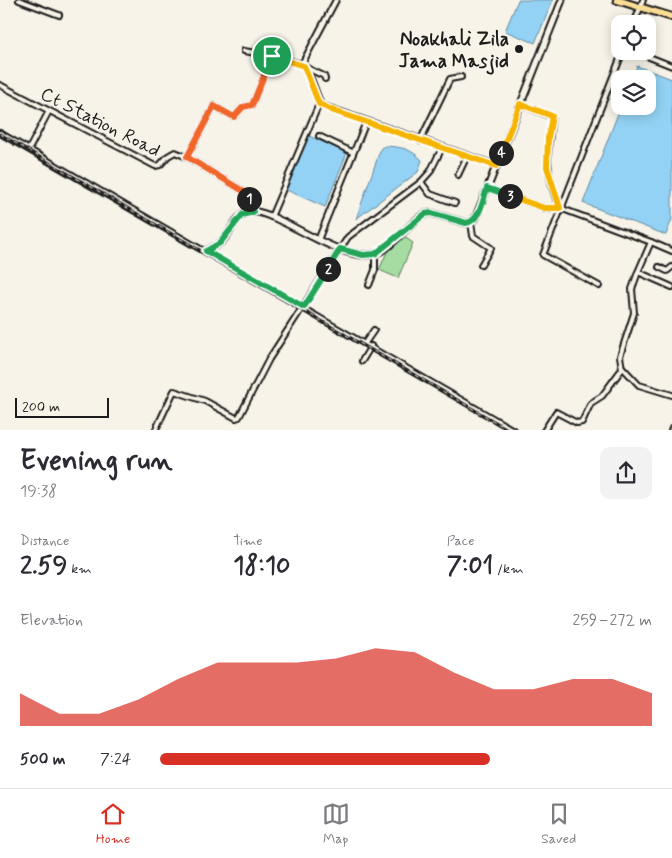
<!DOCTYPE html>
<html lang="en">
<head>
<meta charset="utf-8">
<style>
  :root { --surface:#fff; --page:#f2f2f3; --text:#2b2b33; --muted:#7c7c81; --line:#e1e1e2; --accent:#d93025 }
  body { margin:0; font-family:Mynerve,sans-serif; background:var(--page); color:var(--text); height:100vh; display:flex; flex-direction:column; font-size:19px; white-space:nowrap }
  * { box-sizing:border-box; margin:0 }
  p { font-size:16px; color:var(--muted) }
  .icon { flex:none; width:28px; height:28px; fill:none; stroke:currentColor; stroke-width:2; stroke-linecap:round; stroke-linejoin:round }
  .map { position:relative; height:430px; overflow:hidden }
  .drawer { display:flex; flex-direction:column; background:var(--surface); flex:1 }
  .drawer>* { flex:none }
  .fabs { position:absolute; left:611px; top:15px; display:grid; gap:10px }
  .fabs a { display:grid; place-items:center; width:45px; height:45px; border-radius:10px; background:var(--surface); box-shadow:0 2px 12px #0003; font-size:25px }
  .scale { position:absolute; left:15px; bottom:12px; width:94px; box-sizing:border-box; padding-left:5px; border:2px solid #1c1c1c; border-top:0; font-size:14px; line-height:18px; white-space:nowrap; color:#1c1c1c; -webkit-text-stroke:4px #f7f3e8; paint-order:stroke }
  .pin { position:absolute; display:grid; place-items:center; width:42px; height:42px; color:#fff; margin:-21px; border:2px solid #fff; border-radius:50%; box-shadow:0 1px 5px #0007 }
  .km { position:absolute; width:25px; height:25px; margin:-12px; border-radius:50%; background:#222; color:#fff; font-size:14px; line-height:25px; text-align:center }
  .round { display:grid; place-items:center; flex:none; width:52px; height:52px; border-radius:10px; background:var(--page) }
  .summary { display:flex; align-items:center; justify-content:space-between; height:85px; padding:0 20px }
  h1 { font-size:28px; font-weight:700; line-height:38px }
  .metrics { display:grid; grid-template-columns:repeat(3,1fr); gap:8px; height:85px; padding:5px 20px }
  .metrics div { display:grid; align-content:center }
  .metrics b { font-size:25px; font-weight:700 }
  .metrics small { font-size:14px; font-weight:400 }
  .metrics p { font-size:14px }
  .chart { height:140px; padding:10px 20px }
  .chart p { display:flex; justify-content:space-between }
  .chart svg { width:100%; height:90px; margin-top:5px; fill:var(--accent); opacity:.7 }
  ul { padding:0 20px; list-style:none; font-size:16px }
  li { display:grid; grid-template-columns:80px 60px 1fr; align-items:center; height:38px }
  li i { height:12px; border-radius:6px; background:var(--accent) }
  .dock { display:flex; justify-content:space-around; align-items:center; height:70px; border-top:1px solid var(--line); background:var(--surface); font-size:14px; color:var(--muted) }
  .dock a { display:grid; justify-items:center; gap:2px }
  .dock .on { color:var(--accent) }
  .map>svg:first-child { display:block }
  .green { fill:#a4dca1; stroke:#607c5e }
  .water { fill:#93d2f4; stroke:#63899e }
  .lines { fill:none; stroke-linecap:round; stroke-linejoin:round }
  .street-casing { stroke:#1c1c1c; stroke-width:8 }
  .secondary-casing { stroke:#1c1c1c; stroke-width:9 }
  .highway-casing { stroke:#1c1c1c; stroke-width:10 }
  .street { stroke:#f7f3e8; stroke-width:4 }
  .secondary { stroke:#f7f3e8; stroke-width:5 }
  .highway { stroke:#fbde96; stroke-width:6 }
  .rail-casing { stroke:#1c1c1c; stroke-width:3 }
  .rail { stroke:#f7f3e8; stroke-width:1; stroke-dasharray:4; stroke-linecap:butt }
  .split-1-casing { stroke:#fff; stroke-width:10 }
  .split-2-casing { stroke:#fff; stroke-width:10 }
  .split-3-casing { stroke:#fff; stroke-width:10 }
  .split-4-casing { stroke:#fff; stroke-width:10 }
  .split-5-casing { stroke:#fff; stroke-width:10 }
  .split-1 { stroke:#f0652b; stroke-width:6 }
  .split-2 { stroke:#22a559; stroke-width:6 }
  .split-3 { stroke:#22a559; stroke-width:6 }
  .split-4 { stroke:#f5b400; stroke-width:6 }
  .split-5 { stroke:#f5b400; stroke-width:6 }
  .poi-dot { fill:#1c1c1c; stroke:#f7f3e8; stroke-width:2 }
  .labels { text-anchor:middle; stroke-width:4; stroke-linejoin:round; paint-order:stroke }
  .poi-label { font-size:19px; font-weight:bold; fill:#1c1c1c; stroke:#f7f3e8; text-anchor:end }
  .street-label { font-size:19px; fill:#1c1c1c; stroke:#f7f3e8 }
</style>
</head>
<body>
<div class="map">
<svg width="672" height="431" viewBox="0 0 672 431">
  <rect width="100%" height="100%" fill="#f7f3e8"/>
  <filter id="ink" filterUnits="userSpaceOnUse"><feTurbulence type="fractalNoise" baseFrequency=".02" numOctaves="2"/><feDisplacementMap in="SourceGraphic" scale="10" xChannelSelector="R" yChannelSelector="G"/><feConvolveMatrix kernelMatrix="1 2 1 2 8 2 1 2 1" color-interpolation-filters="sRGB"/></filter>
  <g filter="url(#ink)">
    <polygon class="green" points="403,236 413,243 398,278 379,270 391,243"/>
    <g class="water">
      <polygon points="518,0 553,0 535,43 505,31"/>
      <polygon points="637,66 672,79 672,219 666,235 583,203 621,106 648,106 648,79 632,79"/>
      <polygon points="307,135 347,153 325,207 284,189"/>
      <path d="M385,146C401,147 410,148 422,160L418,172L356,219L381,148Z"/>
    </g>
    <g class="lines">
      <defs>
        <g id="street">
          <polyline points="19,0 59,15"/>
          <polyline points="634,24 643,0"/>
          <polyline points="244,51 268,55 302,64 307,68 321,105 496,165"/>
          <polyline points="634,51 672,66"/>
          <polyline points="302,64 336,0"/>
          <polyline points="307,68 324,76 325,79"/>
          <polyline points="0,85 155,166 160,165 168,156 175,152 187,157"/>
          <path d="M520,104L552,117C547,154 544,172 560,208"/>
          <polyline points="0,133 515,431"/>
          <polyline points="319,136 352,152"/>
          <polyline points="420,141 450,79 461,77"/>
          <polyline points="29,149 49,111"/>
          <polyline points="458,175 467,156"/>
          <polyline points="421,182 430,194 455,203"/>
          <polyline points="487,188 544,208 560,208 651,242"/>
          <polyline points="253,212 248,194 187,157 214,106 234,117 243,107 252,105 272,56"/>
          <polyline points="271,217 319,104"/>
          <polyline points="471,222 473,236 491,248 481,265"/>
          <polyline points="318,240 366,122"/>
          <polyline points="659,267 667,271 672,267"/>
          <polyline points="638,272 651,242 672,251"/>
          <polyline points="369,285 375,270 375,254"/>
          <polyline points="599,286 543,255 623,51"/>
          <polyline points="365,343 374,330"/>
          <polyline points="362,361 371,346"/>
          <polyline points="622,367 639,385 672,395"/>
          <polyline points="155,431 174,391 205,401 236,418 239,417 269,359 348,237 421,182 430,172 442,148"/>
          <polyline points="544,431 556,412 577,423 582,422 591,403 602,396 622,369 620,356 634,313 632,289 638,272 672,287"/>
          <polyline points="671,431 672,428"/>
        </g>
        <path id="secondary" d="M206,251C211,248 216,246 220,243C230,235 235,216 248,212C273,206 338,263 374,254C391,250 408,223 425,214L431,213L466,223L471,222L476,217L562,0"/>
        <polyline id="highway" points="617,0 672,17"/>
      </defs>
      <use href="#street" class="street-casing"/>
      <use href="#secondary" class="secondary-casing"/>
      <use href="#highway" class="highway-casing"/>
      <use href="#street" class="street"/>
      <use href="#secondary" class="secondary"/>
      <use href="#highway" class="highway"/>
      <defs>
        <polyline id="rail" points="0,134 511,431"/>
      </defs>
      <use href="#rail" class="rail-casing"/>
      <use href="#rail" class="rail"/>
    </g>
  </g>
  <g class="lines" filter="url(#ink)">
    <defs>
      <polyline id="split-1" points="249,199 248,194 187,157 214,106 234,117 243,107 252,105 272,56"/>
      <polyline id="split-2" points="249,199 253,212 242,215 220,243 206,251 304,307 328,269"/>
      <path id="split-3" d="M328,269L340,249L363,255L375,254L425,214L431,213L466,223C480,221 483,200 487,188L510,196"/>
      <polyline id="split-4" points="501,153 520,104 552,116 548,138 547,167 560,208 544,208 510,196"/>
      <polyline id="split-5" points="272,56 304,66 319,104 334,111 496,166 501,153"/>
    </defs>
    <use href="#split-1" class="split-1-casing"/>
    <use href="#split-2" class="split-2-casing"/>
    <use href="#split-3" class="split-3-casing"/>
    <use href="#split-4" class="split-4-casing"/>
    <use href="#split-5" class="split-5-casing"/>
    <use href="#split-1" class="split-1"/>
    <use href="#split-2" class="split-2"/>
    <use href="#split-3" class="split-3"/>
    <use href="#split-4" class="split-4"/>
    <use href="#split-5" class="split-5"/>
  </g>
  <circle class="poi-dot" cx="519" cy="49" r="5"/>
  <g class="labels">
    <g class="poi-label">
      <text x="509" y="45">Noakhali Zila<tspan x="509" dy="22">Jama Masjid</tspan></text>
    </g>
    <g class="street-label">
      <text transform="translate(101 121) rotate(27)" y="7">Ct Station Road</text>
    </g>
  </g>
</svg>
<div class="fabs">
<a><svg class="icon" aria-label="locate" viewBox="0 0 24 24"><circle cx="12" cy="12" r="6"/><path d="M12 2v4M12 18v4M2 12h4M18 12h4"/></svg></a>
<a><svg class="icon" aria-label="layers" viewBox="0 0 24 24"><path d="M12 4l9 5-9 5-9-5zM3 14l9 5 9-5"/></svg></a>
</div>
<div class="scale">200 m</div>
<div class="pin" style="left:272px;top:56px;background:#1e9e55"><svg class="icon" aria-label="arrive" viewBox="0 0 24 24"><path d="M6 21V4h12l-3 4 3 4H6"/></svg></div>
<b class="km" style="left:249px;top:199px">1</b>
<b class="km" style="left:328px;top:269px">2</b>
<b class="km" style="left:510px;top:196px">3</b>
<b class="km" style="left:501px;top:153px">4</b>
</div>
<section class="drawer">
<div class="summary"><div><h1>Evening run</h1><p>19:38</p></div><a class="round"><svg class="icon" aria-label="share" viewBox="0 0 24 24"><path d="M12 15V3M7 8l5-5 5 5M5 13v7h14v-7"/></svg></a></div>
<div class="metrics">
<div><p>Distance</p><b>2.59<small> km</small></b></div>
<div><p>Time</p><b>18:10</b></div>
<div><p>Pace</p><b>7:01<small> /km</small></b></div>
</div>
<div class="chart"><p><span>Elevation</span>259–272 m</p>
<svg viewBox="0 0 160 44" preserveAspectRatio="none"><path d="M0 44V28L10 38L20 38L30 31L40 21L50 13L60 13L70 13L80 11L90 6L100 8L110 18L120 26L130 26L140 21L150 21L160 28V44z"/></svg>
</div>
<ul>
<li><b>500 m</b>7:24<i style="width:67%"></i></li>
</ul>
</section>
<nav class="dock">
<a class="on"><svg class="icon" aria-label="home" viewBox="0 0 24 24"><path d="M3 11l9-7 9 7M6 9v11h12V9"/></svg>Home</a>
<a><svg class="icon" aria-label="map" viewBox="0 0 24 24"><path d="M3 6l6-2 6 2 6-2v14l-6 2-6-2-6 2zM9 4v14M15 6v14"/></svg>Map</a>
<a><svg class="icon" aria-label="saved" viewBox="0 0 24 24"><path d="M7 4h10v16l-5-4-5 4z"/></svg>Saved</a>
</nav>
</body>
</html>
